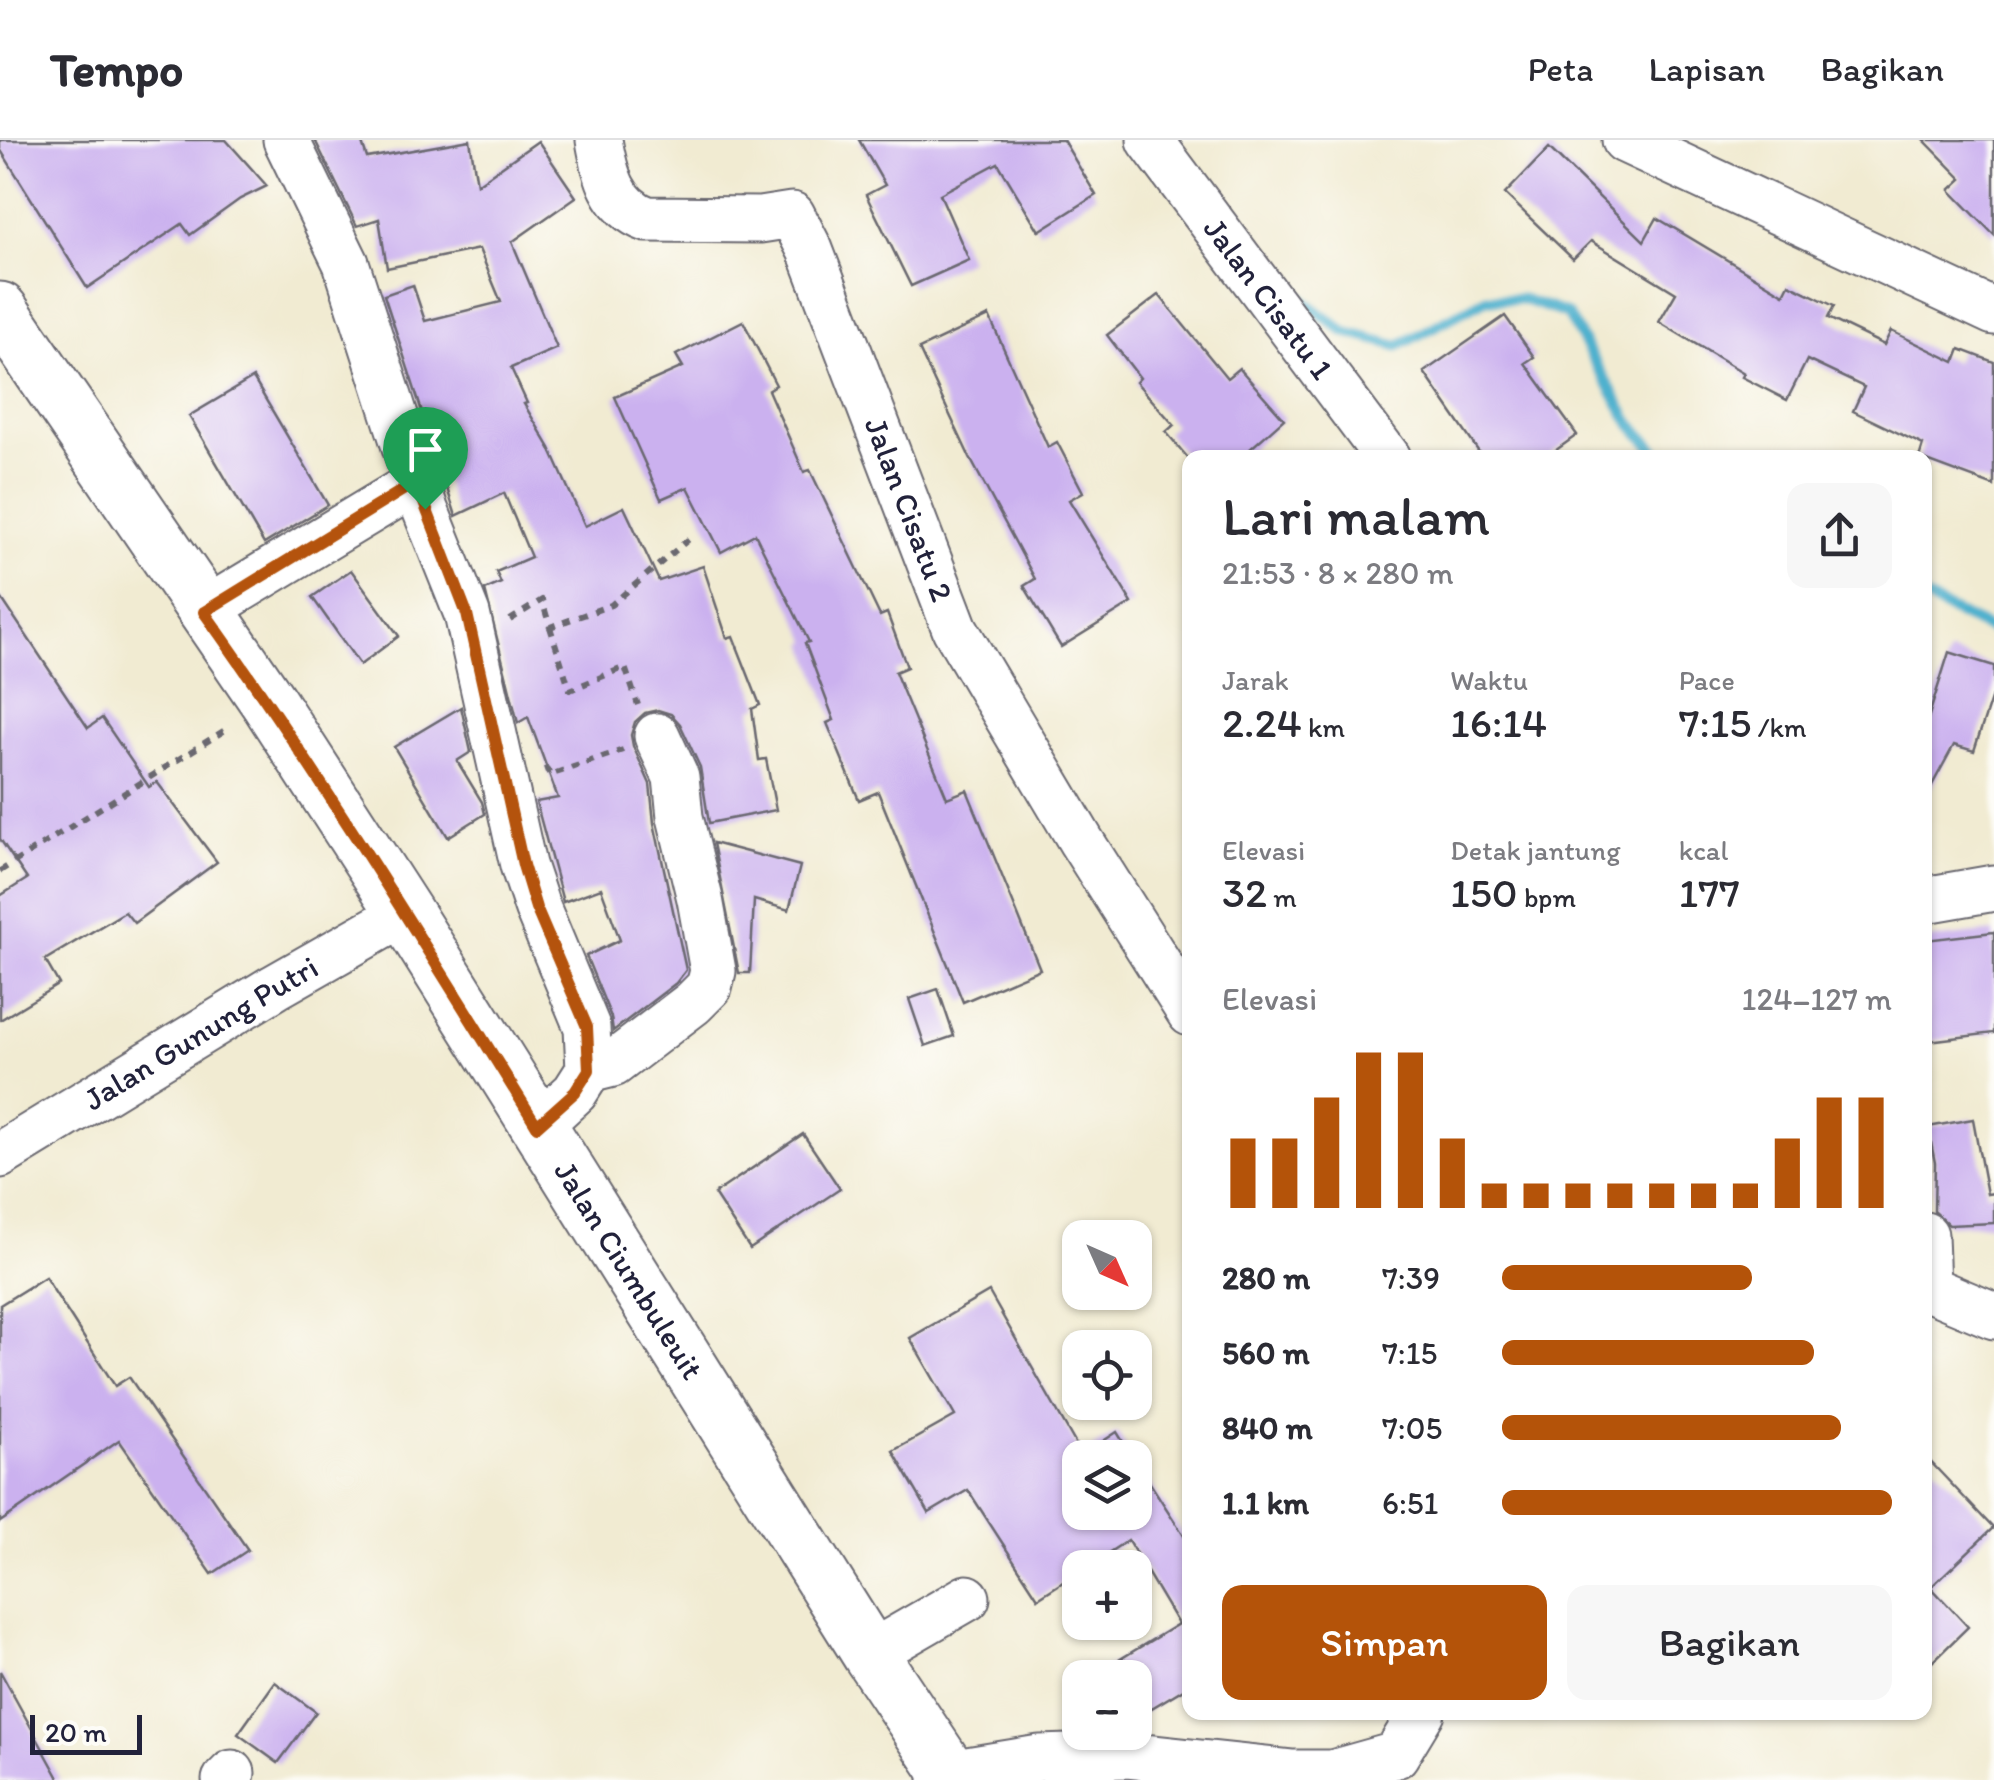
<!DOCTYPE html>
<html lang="id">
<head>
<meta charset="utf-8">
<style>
  :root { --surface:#fff; --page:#f7f7f7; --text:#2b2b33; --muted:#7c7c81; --line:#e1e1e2; --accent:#b45309 }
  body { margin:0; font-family:Itim,sans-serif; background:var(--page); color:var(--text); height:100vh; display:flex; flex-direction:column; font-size:38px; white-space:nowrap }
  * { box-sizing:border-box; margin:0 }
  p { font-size:32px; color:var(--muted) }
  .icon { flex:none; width:55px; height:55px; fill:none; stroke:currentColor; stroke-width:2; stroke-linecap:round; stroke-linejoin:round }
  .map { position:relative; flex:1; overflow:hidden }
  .details { position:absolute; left:1182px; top:310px; width:750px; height:1270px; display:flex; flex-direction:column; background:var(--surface); border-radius:20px; box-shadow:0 2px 8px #0004 }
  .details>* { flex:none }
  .needle { width:65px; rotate:135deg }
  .tools { position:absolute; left:1062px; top:1080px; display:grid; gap:20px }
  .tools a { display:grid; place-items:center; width:90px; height:90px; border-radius:20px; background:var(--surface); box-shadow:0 2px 8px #0004; font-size:50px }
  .scale { position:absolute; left:30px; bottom:25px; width:112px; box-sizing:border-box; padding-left:10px; border:5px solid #22223b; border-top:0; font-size:28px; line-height:35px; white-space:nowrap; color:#22223b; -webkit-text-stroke:8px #fdfcf7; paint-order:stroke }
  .pin { position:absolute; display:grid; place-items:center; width:85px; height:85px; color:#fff; margin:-102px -42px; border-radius:50% 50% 50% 0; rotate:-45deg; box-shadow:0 0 10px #0007 }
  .pin .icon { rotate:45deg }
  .round { display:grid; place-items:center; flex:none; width:105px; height:105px; border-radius:20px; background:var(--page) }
  .summary { display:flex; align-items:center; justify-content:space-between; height:170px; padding:0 40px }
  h1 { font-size:55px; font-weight:600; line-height:75px }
  .figures { display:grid; grid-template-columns:repeat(3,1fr); gap:15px; height:170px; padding:10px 40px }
  .figures div { display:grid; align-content:center }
  .figures b { font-size:42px; font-weight:600 }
  .figures small { font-size:28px; font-weight:400 }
  .figures p { font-size:28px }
  .chart { height:280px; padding:20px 40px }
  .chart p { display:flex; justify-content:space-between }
  .chart svg { width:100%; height:180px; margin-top:10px; stroke:var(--accent); stroke-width:6 }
  .cta { display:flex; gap:20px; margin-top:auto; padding:20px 40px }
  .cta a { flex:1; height:115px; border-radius:20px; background:var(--accent); color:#fff; font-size:40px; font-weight:600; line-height:115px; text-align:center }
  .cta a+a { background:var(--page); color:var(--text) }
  ul { padding:0 40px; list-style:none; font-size:32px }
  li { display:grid; grid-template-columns:160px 120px 1fr; align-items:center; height:75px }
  li i { height:25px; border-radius:12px; background:var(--accent) }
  header { display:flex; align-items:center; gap:60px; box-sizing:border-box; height:140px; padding:0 50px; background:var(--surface); border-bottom:2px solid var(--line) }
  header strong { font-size:48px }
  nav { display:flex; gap:55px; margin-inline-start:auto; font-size:35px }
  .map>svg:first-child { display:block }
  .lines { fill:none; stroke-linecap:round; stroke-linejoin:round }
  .stream { stroke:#4fb1ce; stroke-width:11 }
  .building { fill:#cbb1ef }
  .minor-casing { stroke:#6a6870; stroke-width:49 }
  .major-casing { stroke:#6a6870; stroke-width:59 }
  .path { stroke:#6a6870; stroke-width:6; stroke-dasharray:8 8; stroke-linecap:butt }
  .minor { stroke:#fff; stroke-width:45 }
  .major { stroke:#fff; stroke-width:55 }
  .route-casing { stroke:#fff; stroke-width:20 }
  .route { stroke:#b45309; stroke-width:12 }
  .labels { text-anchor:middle; stroke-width:8; stroke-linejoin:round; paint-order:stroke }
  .street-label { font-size:32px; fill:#22223b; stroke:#fdfcf7 }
</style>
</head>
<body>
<header>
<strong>Tempo</strong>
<nav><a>Peta</a><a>Lapisan</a><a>Bagikan</a></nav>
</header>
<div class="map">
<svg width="1994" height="1640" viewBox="0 0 1994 1640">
  <rect width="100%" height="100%" fill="#fdfcf7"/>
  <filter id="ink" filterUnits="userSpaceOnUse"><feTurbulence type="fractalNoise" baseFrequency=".01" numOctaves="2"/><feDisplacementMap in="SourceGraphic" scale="20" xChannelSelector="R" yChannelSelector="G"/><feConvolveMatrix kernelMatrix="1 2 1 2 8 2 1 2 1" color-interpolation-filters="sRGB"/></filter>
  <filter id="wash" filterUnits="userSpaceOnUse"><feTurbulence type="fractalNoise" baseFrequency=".0048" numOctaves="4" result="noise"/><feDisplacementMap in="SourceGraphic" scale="40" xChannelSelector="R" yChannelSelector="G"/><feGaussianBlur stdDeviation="2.25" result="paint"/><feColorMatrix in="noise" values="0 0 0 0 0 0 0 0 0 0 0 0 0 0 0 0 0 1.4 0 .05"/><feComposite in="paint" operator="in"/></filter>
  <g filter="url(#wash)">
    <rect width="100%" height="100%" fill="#f1ebd2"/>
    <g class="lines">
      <g class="stream">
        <polyline points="1281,143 1345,192 1398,206 1486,159 1522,159 1567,174 1630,282 1662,318"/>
        <polyline points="1925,458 1994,491"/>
      </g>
    </g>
    <g id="blocks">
      <g class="building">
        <polygon points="0,0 226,0 267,46 240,59 190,95 182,84 87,148 0,9"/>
        <polygon points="315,0 361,0 367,18 470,0 477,44 538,1 576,57 512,102 557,208 511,228 527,263 524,264 550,308 585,386 624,367 659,441 703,426 727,498 733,496 760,565 752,569 759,620 766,619 776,670 709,683 700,627 680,584 671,574 658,570 645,573 635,582 631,595 633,606 650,644 654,683 686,830 676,843 613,891 611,877 586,816 620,800 601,748 563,762 562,758 536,662 558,658 528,577 518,583 485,450 501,443 496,432 531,417 504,353 456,376 384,155 413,145 425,181 501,162 479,109 387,128 379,79 357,86"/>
        <polygon points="859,0 1063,0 1096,55 1039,91 998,23 940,54 969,120 911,146 866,55 885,45"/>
        <polygon points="1924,0 1994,0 1994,95 1950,50 1962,39"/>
        <polygon points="1549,8 1644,101 1657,78 1784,154 1789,144 1834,166 1828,178 1884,205 1891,191 1955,222 1960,209 1994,222 1994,346 1919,318 1923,305 1853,271 1864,247 1807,220 1787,260 1742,237 1744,233 1659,182 1676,153 1591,101 1573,119 1505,54"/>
        <polygon points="1159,155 1227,238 1239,228 1284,279 1240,318 1188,318 1166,292 1174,285 1136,242 1140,238 1107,195"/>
        <polygon points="989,176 1048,307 1057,302 1083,352 1069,360 1132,463 1061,507 1024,446 1035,439 970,318 919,209"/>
        <polygon points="1505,176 1534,217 1525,223 1577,295 1545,318 1483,318 1424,232"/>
        <polygon points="743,181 776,245 768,250 804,332 810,330 880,476 887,473 907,527 895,532 947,658 967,650 1040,829 963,862 878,652 859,660 827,583 834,580 805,503 809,502 755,394 721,412 688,347 661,359 615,257 683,227 676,215"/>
        <polygon points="253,238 328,365 264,404 189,276"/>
        <polygon points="351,430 399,496 360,525 312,457"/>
        <polygon points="0,456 88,588 102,578 149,647 157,642 217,722 134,783 125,772 45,820 59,844 0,880 0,756 27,739 0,699"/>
        <polygon points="1949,512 1994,526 1994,550 1974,611 1954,605 1925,658 1925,588"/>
        <polygon points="461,567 471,612 457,621 482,662 485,674 448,697 394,607"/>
        <polygon points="713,703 800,726 789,770 754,760 750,833 739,833"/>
        <polygon points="1994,792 1994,893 1928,901 1925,800"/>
        <polygon points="938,849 954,896 925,906 909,859"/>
        <polygon points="1973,979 1987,1054 1994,1053 1994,1083 1949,1085 1934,1071 1935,1023 1928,987"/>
        <polygon points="803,994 840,1049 750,1109 714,1054"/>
        <polygon points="45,1137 115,1246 129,1237 248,1410 212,1434 119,1300 0,1382 0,1165"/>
        <polygon points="989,1152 1082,1315 1117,1292 1133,1318 1080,1318 1080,1372 1135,1372 1135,1320 1190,1405 1190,1545 1135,1578 1135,1538 1089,1538 1178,1484 1128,1400 1085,1428 1080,1428 1080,1431 1038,1458 968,1350 929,1373 893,1311 955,1276 910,1198"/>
        <polygon points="1925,1316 1993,1388 1931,1447 1968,1487 1925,1529"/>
        <polygon points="0,1531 60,1640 0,1640"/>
        <polygon points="275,1542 316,1572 278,1623 238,1594"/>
      </g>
    </g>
  </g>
  <g filter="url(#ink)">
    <use href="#blocks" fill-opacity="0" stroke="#6a6870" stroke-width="2.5"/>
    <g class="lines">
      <defs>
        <g id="minor">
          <polyline points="286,0 346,123 425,369 467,474 523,725 537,767 587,887 589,930 575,952 537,987"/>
          <path id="s1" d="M599,0C605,34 612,66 647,79L760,80L792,75L810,110L955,489L1081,701L1190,873"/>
          <path id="s2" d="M1150,0L1388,318"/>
          <polyline points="1625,0 1994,172"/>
          <polyline points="204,471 416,343"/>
          <polyline points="1925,760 1994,748"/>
          <polyline points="589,930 613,924 693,863 709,847 713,831 700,759 680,677 676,637 657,596"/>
          <path id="s3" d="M0,1015L275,847L405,773"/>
          <polyline points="1925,1095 1927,1147"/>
          <polyline points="1925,1147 1994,1176"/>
          <polyline points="870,1514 967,1458"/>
          <polyline points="225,1640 232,1633"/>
          <polyline points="942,1640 949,1633 1040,1618 1126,1615 1293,1633 1332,1633 1396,1615 1422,1572"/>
        </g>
        <g id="major">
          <path id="s4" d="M0,170L269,563L405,773L870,1514L954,1640"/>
        </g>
      </defs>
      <use href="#minor" class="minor-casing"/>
      <use href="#major" class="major-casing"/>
      <g class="path">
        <polyline points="510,480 542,460 550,487 611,465 689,399"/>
        <polyline points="550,487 570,550 625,527 638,565"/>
        <polyline points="544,630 547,629 550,635 623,610"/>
        <polyline points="0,731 230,587"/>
      </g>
      <use href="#minor" class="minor"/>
      <use href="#major" class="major"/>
    </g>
  </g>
  <g class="lines" filter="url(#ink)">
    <defs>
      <path id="route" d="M416,342L467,474L523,725L536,768L587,887L589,930L575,952L537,986C429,813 323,638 204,472Z"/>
    </defs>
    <use href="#route" class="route-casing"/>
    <use href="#route" class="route"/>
  </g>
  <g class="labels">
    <g class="street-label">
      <text dy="11" stroke="none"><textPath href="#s2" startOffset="198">Jalan Cisatu 1</textPath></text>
      <text dy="11" stroke="none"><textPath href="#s1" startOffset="560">Jalan Cisatu 2</textPath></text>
      <text dy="11" stroke="none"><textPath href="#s3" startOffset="235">Jalan Gunung Putri</textPath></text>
      <text dy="11" stroke="none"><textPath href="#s4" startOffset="1148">Jalan Ciumbuleuit</textPath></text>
    </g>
  </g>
</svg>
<div class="tools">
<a><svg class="needle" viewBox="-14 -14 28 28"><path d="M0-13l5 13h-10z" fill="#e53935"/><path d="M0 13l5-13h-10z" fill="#7c7c81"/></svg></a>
<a><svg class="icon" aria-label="locate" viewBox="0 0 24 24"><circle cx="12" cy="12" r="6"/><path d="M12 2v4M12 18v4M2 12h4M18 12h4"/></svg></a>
<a><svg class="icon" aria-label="layers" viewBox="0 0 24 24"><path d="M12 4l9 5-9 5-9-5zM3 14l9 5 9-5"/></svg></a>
<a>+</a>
<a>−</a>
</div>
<div class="scale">20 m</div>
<div class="pin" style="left:425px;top:369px;background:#1e9e55"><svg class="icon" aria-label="arrive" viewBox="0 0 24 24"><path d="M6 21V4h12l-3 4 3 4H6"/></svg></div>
<section class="details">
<div class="summary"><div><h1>Lari malam</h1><p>21:53 · 8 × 280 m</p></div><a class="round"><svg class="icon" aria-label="share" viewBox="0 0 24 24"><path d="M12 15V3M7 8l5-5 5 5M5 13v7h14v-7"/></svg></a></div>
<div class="figures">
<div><p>Jarak</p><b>2.24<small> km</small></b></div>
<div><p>Waktu</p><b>16:14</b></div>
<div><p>Pace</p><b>7:15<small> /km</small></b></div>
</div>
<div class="figures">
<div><p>Elevasi</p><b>32<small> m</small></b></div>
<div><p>Detak jantung</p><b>150<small> bpm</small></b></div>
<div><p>kcal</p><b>177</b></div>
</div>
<div class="chart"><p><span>Elevasi</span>124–127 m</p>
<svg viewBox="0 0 160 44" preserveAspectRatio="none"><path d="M5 44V27M15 44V27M25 44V17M35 44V6M45 44V6M55 44V27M65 44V38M75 44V38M85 44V38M95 44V38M105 44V38M115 44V38M125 44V38M135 44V27M145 44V17M155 44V17"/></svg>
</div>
<ul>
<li><b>280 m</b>7:39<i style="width:64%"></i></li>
<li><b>560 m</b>7:15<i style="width:80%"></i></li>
<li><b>840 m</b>7:05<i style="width:87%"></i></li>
<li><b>1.1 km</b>6:51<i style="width:100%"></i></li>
</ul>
<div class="cta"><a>Simpan</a><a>Bagikan</a></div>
</section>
</div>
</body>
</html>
